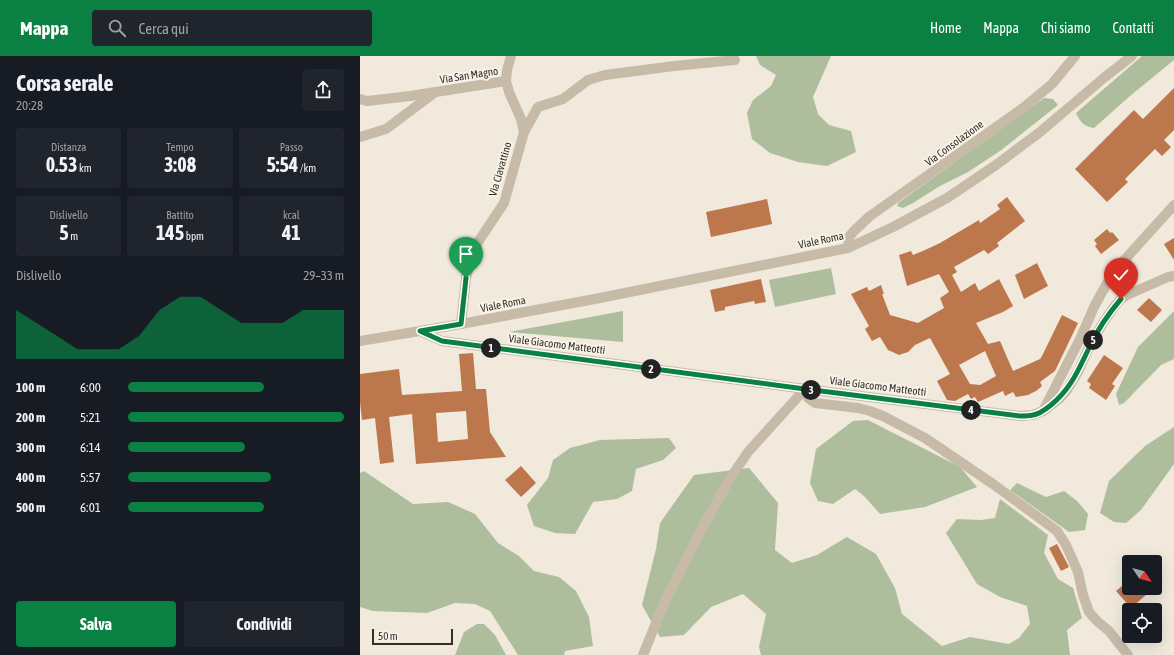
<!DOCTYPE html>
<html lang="it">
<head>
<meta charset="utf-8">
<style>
  :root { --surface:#171b24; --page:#20242c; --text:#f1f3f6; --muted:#9ea1a6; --accent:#0b8043 }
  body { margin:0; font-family:"Asap Condensed",sans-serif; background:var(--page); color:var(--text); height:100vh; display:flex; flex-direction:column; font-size:15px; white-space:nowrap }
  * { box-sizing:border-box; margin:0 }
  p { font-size:13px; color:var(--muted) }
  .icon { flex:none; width:22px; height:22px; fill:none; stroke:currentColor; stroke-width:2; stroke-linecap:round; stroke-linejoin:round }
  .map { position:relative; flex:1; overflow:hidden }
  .panel { display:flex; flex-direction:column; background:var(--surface); width:360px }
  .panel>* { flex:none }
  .needle { width:26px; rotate:125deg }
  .fabs { position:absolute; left:762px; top:499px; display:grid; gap:8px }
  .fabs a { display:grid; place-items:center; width:40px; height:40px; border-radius:4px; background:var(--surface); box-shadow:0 4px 16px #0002; font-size:20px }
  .scale { position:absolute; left:12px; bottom:10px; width:81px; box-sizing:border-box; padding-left:4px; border:2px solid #342e28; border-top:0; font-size:11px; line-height:14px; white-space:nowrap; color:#342e28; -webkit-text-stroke:3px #f8f3e8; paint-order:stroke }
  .pin { position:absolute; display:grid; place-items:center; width:34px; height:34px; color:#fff; margin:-41px -17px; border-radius:50% 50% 50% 0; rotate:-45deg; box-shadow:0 0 4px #0007 }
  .pin .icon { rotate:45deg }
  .km { position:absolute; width:20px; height:20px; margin:-10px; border-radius:50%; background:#222; color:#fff; font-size:11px; line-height:20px; text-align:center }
  .round { display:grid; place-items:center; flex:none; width:42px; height:42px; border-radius:4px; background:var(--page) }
  .overview { display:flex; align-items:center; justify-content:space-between; height:68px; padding:0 16px }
  h1 { font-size:22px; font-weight:700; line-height:30px }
  .metrics { display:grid; grid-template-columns:repeat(3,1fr); gap:6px; height:68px; padding:4px 16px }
  .metrics div { display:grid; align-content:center; border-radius:4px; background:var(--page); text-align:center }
  .metrics b { font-size:20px; font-weight:700 }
  .metrics small { font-size:11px; font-weight:400 }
  .metrics p { font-size:11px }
  .chart { height:112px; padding:8px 16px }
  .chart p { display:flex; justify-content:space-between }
  .chart svg { width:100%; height:72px; margin-top:4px; fill:var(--accent); opacity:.7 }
  .button { display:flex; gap:8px; margin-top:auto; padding:8px 16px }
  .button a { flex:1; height:46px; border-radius:4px; background:var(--accent); color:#fff; font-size:16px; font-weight:700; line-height:46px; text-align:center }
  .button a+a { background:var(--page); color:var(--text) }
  ul { padding:0 16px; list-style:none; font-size:13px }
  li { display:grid; grid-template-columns:64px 48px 1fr; align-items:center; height:30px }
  li i { height:10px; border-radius:5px; background:var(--accent) }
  header { display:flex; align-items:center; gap:24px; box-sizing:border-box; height:56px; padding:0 20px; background:var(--accent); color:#fff }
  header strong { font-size:19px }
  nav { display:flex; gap:22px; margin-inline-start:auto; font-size:14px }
  .search { width:280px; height:36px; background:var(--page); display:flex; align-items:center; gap:10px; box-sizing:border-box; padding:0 14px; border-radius:4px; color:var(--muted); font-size:15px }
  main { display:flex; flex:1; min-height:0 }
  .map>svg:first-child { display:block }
  .green { fill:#aebe9d }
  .building { fill:#bd774d; fill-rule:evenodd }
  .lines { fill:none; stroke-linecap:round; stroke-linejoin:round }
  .minor { stroke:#c7bba8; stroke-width:10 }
  .tertiary { stroke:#c7bba8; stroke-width:10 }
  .route-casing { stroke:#fff; stroke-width:8 }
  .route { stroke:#0b8043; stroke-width:5 }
  .labels { text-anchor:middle; stroke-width:4; stroke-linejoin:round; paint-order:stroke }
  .street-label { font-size:11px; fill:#342e28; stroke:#f8f3e8 }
</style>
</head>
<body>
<header>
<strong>Mappa</strong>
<div class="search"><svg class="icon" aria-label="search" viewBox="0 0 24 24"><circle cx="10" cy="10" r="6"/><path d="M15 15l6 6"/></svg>Cerca qui</div>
<nav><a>Home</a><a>Mappa</a><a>Chi siamo</a><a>Contatti</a></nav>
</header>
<main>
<section class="panel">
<div class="overview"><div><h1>Corsa serale</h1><p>20:28</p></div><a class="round"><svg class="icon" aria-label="share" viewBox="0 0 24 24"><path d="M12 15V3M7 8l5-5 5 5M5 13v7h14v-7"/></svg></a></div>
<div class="metrics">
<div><p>Distanza</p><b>0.53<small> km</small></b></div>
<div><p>Tempo</p><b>3:08</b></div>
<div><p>Passo</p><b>5:54<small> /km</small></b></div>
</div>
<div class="metrics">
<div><p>Dislivello</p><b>5<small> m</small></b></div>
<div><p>Battito</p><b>145<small> bpm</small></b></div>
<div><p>kcal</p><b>41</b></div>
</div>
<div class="chart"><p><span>Dislivello</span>29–33 m</p>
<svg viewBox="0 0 160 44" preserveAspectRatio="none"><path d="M0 44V14L10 22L20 30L30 38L40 38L50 38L60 30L70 14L80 6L90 6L100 14L110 22L120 22L130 22L140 14L150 14L160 14V44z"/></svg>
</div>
<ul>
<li><b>100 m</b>6:00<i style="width:63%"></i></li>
<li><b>200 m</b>5:21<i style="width:100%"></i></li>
<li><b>300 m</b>6:14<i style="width:54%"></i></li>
<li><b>400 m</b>5:57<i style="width:66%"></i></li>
<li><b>500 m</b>6:01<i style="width:63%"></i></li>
</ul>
<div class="button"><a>Salva</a><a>Condividi</a></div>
</section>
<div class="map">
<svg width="814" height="599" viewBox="0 0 814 599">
  <rect width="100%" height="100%" fill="#f0e9dc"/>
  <g class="green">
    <polygon points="396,0 471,0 453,41 458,58 469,69 491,75 496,96 467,110 438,106 410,97 392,83 387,57 393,44 411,30 416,19 400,9"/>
    <path d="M782,0H814V4L770,40L734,72C723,70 721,67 716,57Z"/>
    <polygon points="684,42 693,43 698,49 640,95 608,116 580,130 553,147 543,152 537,150 538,147"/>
    <polygon points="471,212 476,238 415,251 409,224"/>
    <polygon points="263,255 263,286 149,276"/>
    <polygon points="814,255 814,303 801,309 764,347 759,349 756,338 778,291"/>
    <polygon points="508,364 600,411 617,431 565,451 520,458 504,440 495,433 473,448 458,445 450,427 456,393 493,365"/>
    <polygon points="814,371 814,408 781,454 766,467 754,466 740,457 749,425 785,390"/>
    <polygon points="309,382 316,392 303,404 276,413 272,435 257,443 233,446 215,478 195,477 174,470 167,449 188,422 193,404 210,392 240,384"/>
    <polygon points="389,412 418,447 415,494 432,507 457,499 487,481 516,498 535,532 542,558 582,590 610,581 649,588 659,582 670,568 667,550 640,541 617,528 586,477 597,463 621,464 635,462 640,443 688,479 684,497 698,523 713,532 722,562 707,574 710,599 401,599 399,591 406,558 383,538 351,551 324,579 300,581 282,549 296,493 300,467 334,419"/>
    <polygon points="4,415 53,448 88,446 115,458 138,487 159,500 174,515 199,521 216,535 229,561 233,590 205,595 204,599 158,599 130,555 115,548 95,547 67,557 13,555 0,551 0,417"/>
    <polygon points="657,427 686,441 704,435 717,445 728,458 725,474 709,476 650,434"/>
    <polygon points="117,568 124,568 135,579 146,599 95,599 104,576"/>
  </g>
  <g class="building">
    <polygon points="814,32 814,74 804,84 811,91 802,100 795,93 765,123 768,126 747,146 715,113 774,54 783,63"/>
    <path d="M647,141L665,165L637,187L639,190L628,198L624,194L594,211L597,216L592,219L601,236L615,227L619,235L639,223L653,250L643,256L616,267L628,288L640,285L653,315L680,303L682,300L702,259L718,267L695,315L680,326L682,330L676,335L668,339L656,341L653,336L645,340L643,335L618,346L615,341L611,343L608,338L595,345L587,344L577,325L590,318L570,282L555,289L548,296L539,299L528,294L520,281L512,285L505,273L509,270L491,238L507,231L509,235L521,229L524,238H522L530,259L558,267L584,252L580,242L589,236L579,218L547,230L539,199L551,195L553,199L565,194L580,187L619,164L620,167L640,153L637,149ZM625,295L636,320L620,329L610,328L599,309Z"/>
    <polygon points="407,143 412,168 351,181 346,156"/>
    <polygon points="747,173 750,177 752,176 759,184 741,198 735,190 737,188 734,184"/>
    <polygon points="814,182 814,204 804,188"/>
    <polygon points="677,207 688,230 664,243 655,219"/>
    <polygon points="401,223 406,246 395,248 394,245 365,251 365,254 355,256 350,234"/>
    <polygon points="789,242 802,254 791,266 777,254"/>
    <path d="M113,297L116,333H126L130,376L146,401L56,408L52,358L29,361L34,406L20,408L15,362L2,364L0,346V318L39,313L42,339L102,335L99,298ZM106,355L108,383L78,386L76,357Z"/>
    <polygon points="744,299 763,312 752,328 755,330 746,344 729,332 731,328 727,325"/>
    <polygon points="161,410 176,427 161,441 145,424"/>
    <polygon points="697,488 709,511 701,515 689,492"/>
    <polygon points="769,524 769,532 782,532 787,538 771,552 756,535"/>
  </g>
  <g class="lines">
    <g class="minor">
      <polyline points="0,43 7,45 50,40 146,25"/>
      <polyline points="164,76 178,51 203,43 228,24 245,19 314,10 375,4"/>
      <polyline points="0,81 26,73 74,37"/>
      <polyline points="488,192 489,181 494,175 510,160 663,52 692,28 715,0"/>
      <polyline points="101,268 106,222 114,192 144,147 164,76 161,63 149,36 146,25 147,14 151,0"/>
      <polyline points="686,353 700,342 707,334 718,316 730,289 743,267 754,251 761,243 767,239 808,221 814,220"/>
      <polyline points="683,355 721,281 734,251 746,229 759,210 814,149"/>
      <polyline points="283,599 305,545 339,478 369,424 388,396 445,333 448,342 455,347 498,352 510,355 523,360 565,382 633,428 697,475 706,489 718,516 723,539 729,556 737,565 749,575 768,599"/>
    </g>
    <g class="tertiary">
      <polyline points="60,275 82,285 445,333 660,360 673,359 683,355"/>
      <polyline points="0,285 101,268 240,242 488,192 533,171 587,142 636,109 680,76 745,21 772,0"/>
    </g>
  </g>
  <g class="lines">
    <defs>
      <path id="route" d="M106,222L101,268L60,275L82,285L445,333L660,360C664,360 669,360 673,359C680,358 686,353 691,349C712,332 719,312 730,290C738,273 749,257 761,243"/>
    </defs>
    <use href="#route" class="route-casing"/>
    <use href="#route" class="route"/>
  </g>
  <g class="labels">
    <g class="street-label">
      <text transform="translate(109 19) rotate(-9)" y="4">Via San Magno</text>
      <text transform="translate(594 87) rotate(-36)" y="4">Via Consolazione</text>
      <text transform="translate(140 113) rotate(-74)" y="4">Via Ciavattino</text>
      <text transform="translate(461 184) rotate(-12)" y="4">Viale Roma</text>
      <text transform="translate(143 248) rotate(-11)" y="4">Viale Roma</text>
      <text transform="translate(197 288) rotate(7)" y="4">Viale Giacomo Matteotti</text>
      <text transform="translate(518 330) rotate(7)" y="4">Viale Giacomo Matteotti</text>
    </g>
  </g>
</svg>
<div class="fabs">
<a><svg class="needle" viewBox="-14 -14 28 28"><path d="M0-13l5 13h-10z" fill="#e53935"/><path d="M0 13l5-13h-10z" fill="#9ea1a6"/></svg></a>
<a><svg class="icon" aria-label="locate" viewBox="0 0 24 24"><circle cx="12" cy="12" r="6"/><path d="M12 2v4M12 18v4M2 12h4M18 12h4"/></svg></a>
</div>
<div class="scale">50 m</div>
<div class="pin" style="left:106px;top:222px;background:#1e9e55"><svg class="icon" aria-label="arrive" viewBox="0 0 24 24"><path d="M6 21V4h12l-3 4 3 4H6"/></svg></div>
<div class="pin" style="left:761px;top:243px;background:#d93025"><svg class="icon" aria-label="check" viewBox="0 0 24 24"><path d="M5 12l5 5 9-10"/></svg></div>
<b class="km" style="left:131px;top:292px">1</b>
<b class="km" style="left:291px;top:313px">2</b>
<b class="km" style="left:451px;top:334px">3</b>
<b class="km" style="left:611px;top:354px">4</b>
<b class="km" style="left:733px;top:284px">5</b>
</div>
</main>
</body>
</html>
